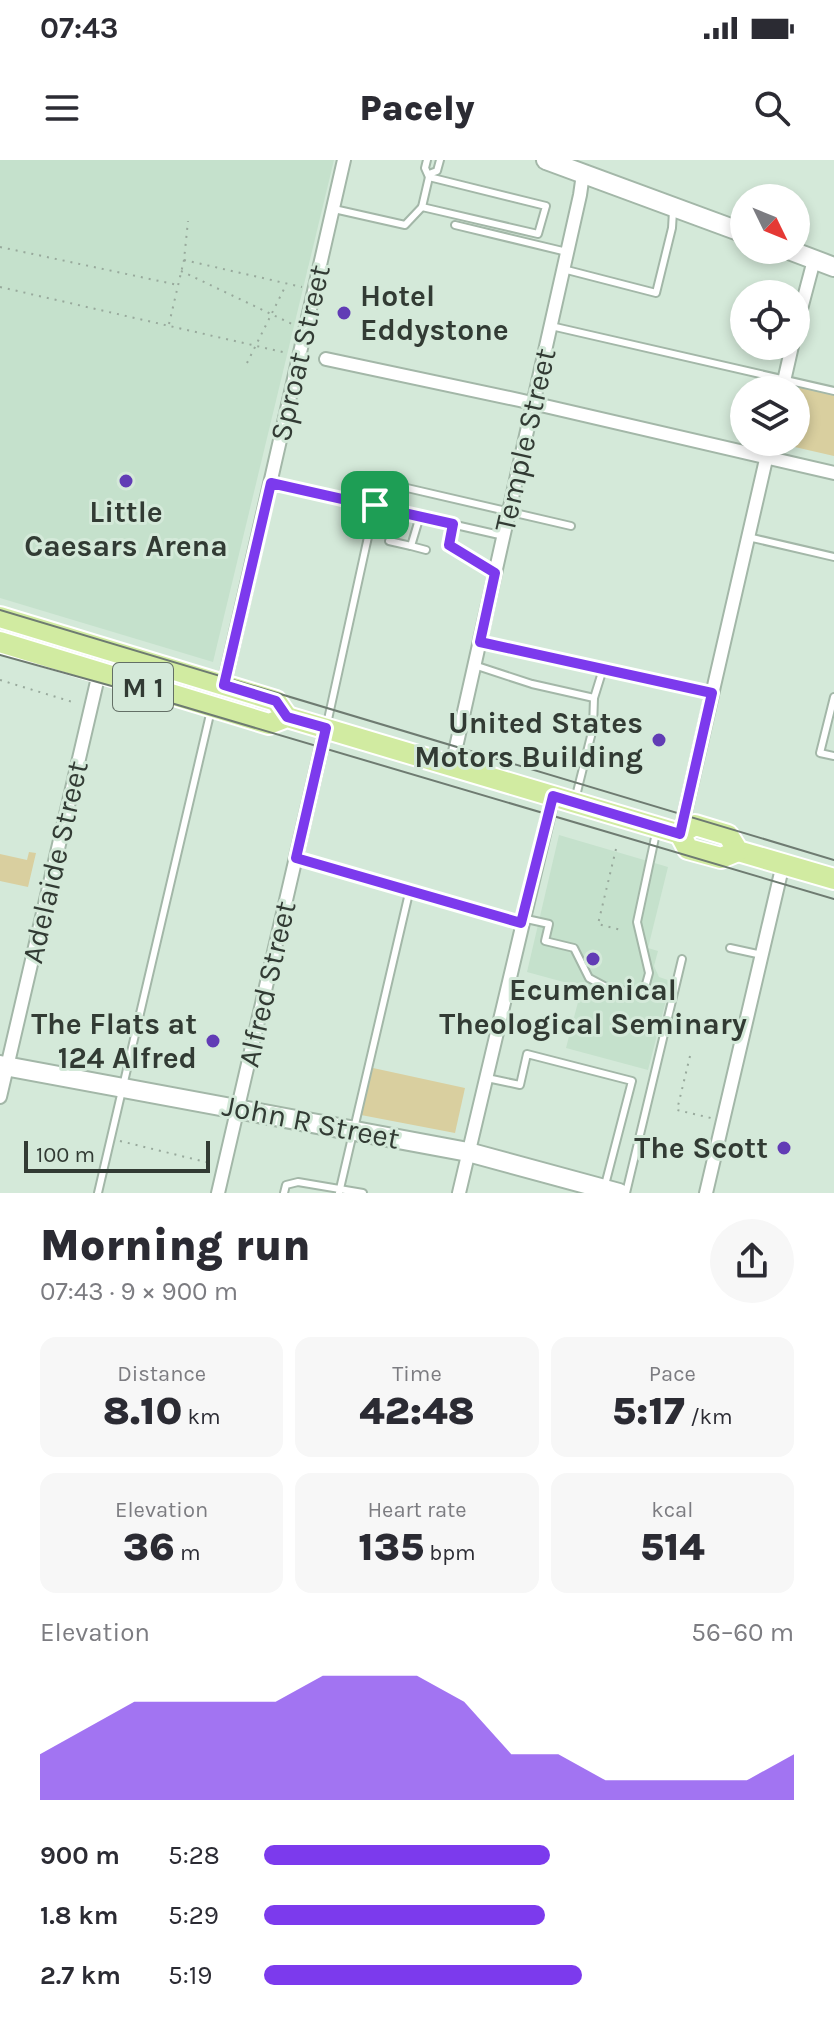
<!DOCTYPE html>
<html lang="en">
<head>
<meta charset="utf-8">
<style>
  :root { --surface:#fff; --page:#f7f7f7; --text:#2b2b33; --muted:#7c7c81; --accent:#7c3aed }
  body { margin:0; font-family:Karla,sans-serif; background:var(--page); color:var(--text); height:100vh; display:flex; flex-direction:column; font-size:30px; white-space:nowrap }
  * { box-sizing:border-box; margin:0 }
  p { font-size:26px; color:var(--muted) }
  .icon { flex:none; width:44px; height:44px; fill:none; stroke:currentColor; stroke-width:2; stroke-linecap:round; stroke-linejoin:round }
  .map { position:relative; height:1033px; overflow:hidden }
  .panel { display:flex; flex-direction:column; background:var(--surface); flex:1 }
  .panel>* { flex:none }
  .needle { width:52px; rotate:133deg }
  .controls { position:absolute; left:730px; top:24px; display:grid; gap:16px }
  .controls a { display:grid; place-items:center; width:80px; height:80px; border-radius:50%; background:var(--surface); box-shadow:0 4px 12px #0003; font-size:40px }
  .scale { position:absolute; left:24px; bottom:20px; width:186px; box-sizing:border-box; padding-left:8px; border:4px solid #323b34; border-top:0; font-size:22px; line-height:28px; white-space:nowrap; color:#323b34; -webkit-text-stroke:6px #d4e9d9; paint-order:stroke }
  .pin { position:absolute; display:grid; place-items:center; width:68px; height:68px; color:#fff; margin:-34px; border-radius:16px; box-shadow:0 4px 12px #0006 }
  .round { display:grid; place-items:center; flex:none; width:84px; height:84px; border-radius:42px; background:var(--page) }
  .overview { display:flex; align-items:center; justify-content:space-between; height:136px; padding:0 40px }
  h1 { font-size:44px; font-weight:800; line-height:60px }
  .stats { display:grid; grid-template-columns:repeat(3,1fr); gap:12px; height:136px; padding:8px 40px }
  .stats div { display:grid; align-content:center; border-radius:16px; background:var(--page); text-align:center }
  .stats b { font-size:40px; font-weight:800 }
  .stats small { font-size:22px; font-weight:400 }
  .stats p { font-size:22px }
  .chart { height:224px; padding:16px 40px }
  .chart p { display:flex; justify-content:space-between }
  .chart svg { width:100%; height:144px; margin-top:8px; fill:var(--accent); opacity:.7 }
  ul { padding:0 40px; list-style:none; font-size:26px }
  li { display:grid; grid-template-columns:128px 96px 1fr; align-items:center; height:60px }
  li i { height:20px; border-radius:10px; background:var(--accent) }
  .status { display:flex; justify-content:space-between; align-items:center; height:56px; padding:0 40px; background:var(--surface); direction:ltr }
  .status svg { height:22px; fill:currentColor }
  header { display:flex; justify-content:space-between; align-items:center; height:104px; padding:0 40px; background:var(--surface); font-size:36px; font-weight:800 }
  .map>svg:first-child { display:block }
  .built { fill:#c5e1cc }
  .green { fill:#d9cf9f }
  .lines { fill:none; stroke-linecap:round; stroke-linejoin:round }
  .lane-casing { stroke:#a3b7a8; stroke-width:10 }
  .street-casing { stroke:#a3b7a8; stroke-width:16 }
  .secondary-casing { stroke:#a3b7a8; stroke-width:22 }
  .primary-casing { stroke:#fff; stroke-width:24 }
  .path { stroke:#98a99c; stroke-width:2; stroke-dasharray:2 6; stroke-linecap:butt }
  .lane { stroke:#fff; stroke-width:6 }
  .street { stroke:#fff; stroke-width:12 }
  .secondary { stroke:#fff; stroke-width:18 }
  .primary { stroke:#d1eba1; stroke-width:20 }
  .tram { stroke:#6e7b71; stroke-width:2 }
  .route-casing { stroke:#fff; stroke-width:16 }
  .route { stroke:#7c3aed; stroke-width:10 }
  .poi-dot { fill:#613cb5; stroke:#d4e9d9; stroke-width:3 }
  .labels { text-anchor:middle; stroke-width:6; stroke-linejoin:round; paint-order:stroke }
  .shield { fill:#d4e9d9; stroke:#636f66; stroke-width:2 }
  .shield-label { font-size:28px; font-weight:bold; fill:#323b34 }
  .poi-label { font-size:30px; font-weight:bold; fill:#323b34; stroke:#d4e9d9; text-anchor:end }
  .street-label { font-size:30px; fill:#323b34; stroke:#d4e9d9 }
</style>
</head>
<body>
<div class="status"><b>07:43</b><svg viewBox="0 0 49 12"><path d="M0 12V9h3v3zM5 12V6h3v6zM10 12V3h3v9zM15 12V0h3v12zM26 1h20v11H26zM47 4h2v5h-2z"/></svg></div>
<header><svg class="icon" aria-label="menu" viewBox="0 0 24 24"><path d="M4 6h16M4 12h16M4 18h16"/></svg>Pacely<svg class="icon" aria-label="search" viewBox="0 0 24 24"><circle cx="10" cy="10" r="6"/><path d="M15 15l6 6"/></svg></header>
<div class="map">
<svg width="834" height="1033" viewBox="0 0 834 1033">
  <rect width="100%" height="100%" fill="#d4e9d9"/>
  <g class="built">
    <polygon points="0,0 334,0 213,502 0,438"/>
    <polygon points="559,675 668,707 648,788 658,791 654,806 659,817 671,821 648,910 566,888 582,827 527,812"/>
  </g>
  <g class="green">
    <polygon points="800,226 834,233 834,296 786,285 787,282 796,282 796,242"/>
    <polygon points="29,692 36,693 28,727 0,721 0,694 27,700"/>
    <polygon points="373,908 465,928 455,973 361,955"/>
  </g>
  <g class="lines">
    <defs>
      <g id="lane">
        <polyline points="429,14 437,11 440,0"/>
        <polyline points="766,38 767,36"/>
        <polyline points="422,47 538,74 546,46 429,17 425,8 427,0"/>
        <polyline points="334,49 405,65 422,47 429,17"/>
        <polyline points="455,65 567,92"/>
        <polyline points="563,109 656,133 672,68 673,51"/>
        <polyline points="551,166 834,231"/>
        <polyline points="271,323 504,376"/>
        <polyline points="407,328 571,366"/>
        <polyline points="453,364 449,385 495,413"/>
        <polyline points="748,377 834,397"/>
        <polyline points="389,381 411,386 420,356"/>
        <polyline points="411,386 426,390"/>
        <polyline points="480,482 712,533"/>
        <polyline points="474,505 532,524 594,538 603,509"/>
        <polyline points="834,537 820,593 834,596"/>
        <polyline points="327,564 375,345"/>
        <polyline points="575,640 593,568 594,538"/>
        <polyline points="296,698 409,733"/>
        <polyline points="522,758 549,764 545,781 574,788 589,818 604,826 643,835 649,813 637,762 656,673"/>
        <polyline points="730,788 762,795"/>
        <polyline points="487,918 520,925 527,894 632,921 605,1025"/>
        <polyline points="98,1033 211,550"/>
        <polyline points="284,1033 286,1025 298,1022 363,1033"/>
        <polyline points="339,1033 409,733 521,763"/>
        <polyline points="626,1033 682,799"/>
      </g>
      <g id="street">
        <polyline points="796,168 814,100"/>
        <polyline points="326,199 519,240 834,313"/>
        <polyline points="782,230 792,186"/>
        <polyline points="224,525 344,0"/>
        <polyline points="452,605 580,35 583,14"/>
        <polyline points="680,674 770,282"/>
        <polyline points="0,937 99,513"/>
        <polyline points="218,1033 326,568"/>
        <polyline points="459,1033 553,636"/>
        <polyline points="706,1033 783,704"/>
      </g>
      <g id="secondary">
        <polyline points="546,0 744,73"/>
        <polyline points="789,90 834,107"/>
        <polyline points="0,905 468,992 619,1033"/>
      </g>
      <g id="primary">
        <polyline points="0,457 276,541 287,557"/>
        <polyline points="0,482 269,564 287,557 680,674 695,665 728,675 738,691 834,719"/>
        <polyline points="680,674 688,689 721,698 738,691"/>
      </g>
    </defs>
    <use href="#lane" class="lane-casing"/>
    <use href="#street" class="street-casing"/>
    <use href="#secondary" class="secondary-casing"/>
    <use href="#primary" class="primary-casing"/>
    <g class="path">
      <polyline points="0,87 178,125"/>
      <polyline points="184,100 302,127"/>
      <polyline points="181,111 292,164"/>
      <polyline points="0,127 287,193"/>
      <polyline points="169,164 184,100 188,61"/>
      <polyline points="247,203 286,125"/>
      <polyline points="0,520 76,543"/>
      <polyline points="616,689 598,764 621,770"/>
      <polyline points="690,896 677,950 711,958"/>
      <polyline points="120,981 210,1003"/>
    </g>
    <use href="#lane" class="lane"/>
    <use href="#street" class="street"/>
    <use href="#secondary" class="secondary"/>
    <use href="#primary" class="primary"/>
    <g class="tram">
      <polyline points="0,450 834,700"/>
      <polyline points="0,495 144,535 834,739"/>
    </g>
  </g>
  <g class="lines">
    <defs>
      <polygon id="route" points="271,323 453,364 449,385 495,413 480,482 712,533 680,674 553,636 521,763 296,698 326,568 287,557 276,541 224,525"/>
    </defs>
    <use href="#route" class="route-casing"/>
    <use href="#route" class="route"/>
  </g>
  <g class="poi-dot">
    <circle cx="344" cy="153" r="8"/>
    <circle cx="126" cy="321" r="8"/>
    <circle cx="659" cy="580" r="8"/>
    <circle cx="593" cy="799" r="8"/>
    <circle cx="213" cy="881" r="8"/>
    <circle cx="784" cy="988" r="8"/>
  </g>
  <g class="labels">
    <rect class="shield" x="113" y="503" width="60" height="48" rx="6"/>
    <g class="shield-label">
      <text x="143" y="537">M 1</text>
    </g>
    <g class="poi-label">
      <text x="360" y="146" text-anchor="start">Hotel<tspan x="360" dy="34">Eddystone</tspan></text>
      <text x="126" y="362" text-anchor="middle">Little<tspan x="126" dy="34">Caesars Arena</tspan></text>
      <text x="643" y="573">United States<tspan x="643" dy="34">Motors Building</tspan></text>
      <text x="593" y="840" text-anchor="middle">Ecumenical<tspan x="593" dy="34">Theological Seminary</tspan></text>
      <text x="197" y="874">The Flats at<tspan x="197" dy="34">124 Alfred</tspan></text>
      <text x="768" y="998">The Scott</text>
    </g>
    <g class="street-label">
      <text transform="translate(300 193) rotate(-77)" y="10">Sproat Street</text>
      <text transform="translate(525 280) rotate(-77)" y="10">Temple Street</text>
      <text transform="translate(55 702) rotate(-77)" y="10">Adelaide Street</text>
      <text transform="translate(267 824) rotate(-77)" y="10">Alfred Street</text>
      <text transform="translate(311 962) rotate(11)" y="10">John R Street</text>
    </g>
  </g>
</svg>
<div class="controls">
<a><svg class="needle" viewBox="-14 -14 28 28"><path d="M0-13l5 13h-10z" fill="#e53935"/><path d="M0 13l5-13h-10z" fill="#7c7c81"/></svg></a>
<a><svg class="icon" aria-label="locate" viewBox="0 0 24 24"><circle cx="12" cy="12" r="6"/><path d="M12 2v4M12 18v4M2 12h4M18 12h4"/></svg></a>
<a><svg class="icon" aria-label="layers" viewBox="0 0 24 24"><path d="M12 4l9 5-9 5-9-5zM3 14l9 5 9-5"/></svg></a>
</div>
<div class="scale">100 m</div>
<div class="pin" style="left:375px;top:345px;background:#1e9e55"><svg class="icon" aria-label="arrive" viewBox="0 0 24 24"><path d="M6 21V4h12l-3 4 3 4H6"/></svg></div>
</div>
<section class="panel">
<div class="overview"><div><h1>Morning run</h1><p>07:43 · 9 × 900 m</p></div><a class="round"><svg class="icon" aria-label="share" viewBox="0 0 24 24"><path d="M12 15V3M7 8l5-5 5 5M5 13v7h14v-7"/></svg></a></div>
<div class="stats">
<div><p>Distance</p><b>8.10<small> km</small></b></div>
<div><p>Time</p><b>42:48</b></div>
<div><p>Pace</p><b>5:17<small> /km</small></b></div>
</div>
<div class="stats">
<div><p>Elevation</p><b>36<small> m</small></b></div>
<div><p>Heart rate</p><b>135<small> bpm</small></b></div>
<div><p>kcal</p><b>514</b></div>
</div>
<div class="chart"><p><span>Elevation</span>56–60 m</p>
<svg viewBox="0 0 160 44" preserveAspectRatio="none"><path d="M0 44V30L10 22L20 14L30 14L40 14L50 14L60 6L70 6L80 6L90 14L100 30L110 30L120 38L130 38L140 38L150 38L160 30V44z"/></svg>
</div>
<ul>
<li><b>900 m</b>5:28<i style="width:54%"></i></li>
<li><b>1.8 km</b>5:29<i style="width:53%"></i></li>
<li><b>2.7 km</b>5:19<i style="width:60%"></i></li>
</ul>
</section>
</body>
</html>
